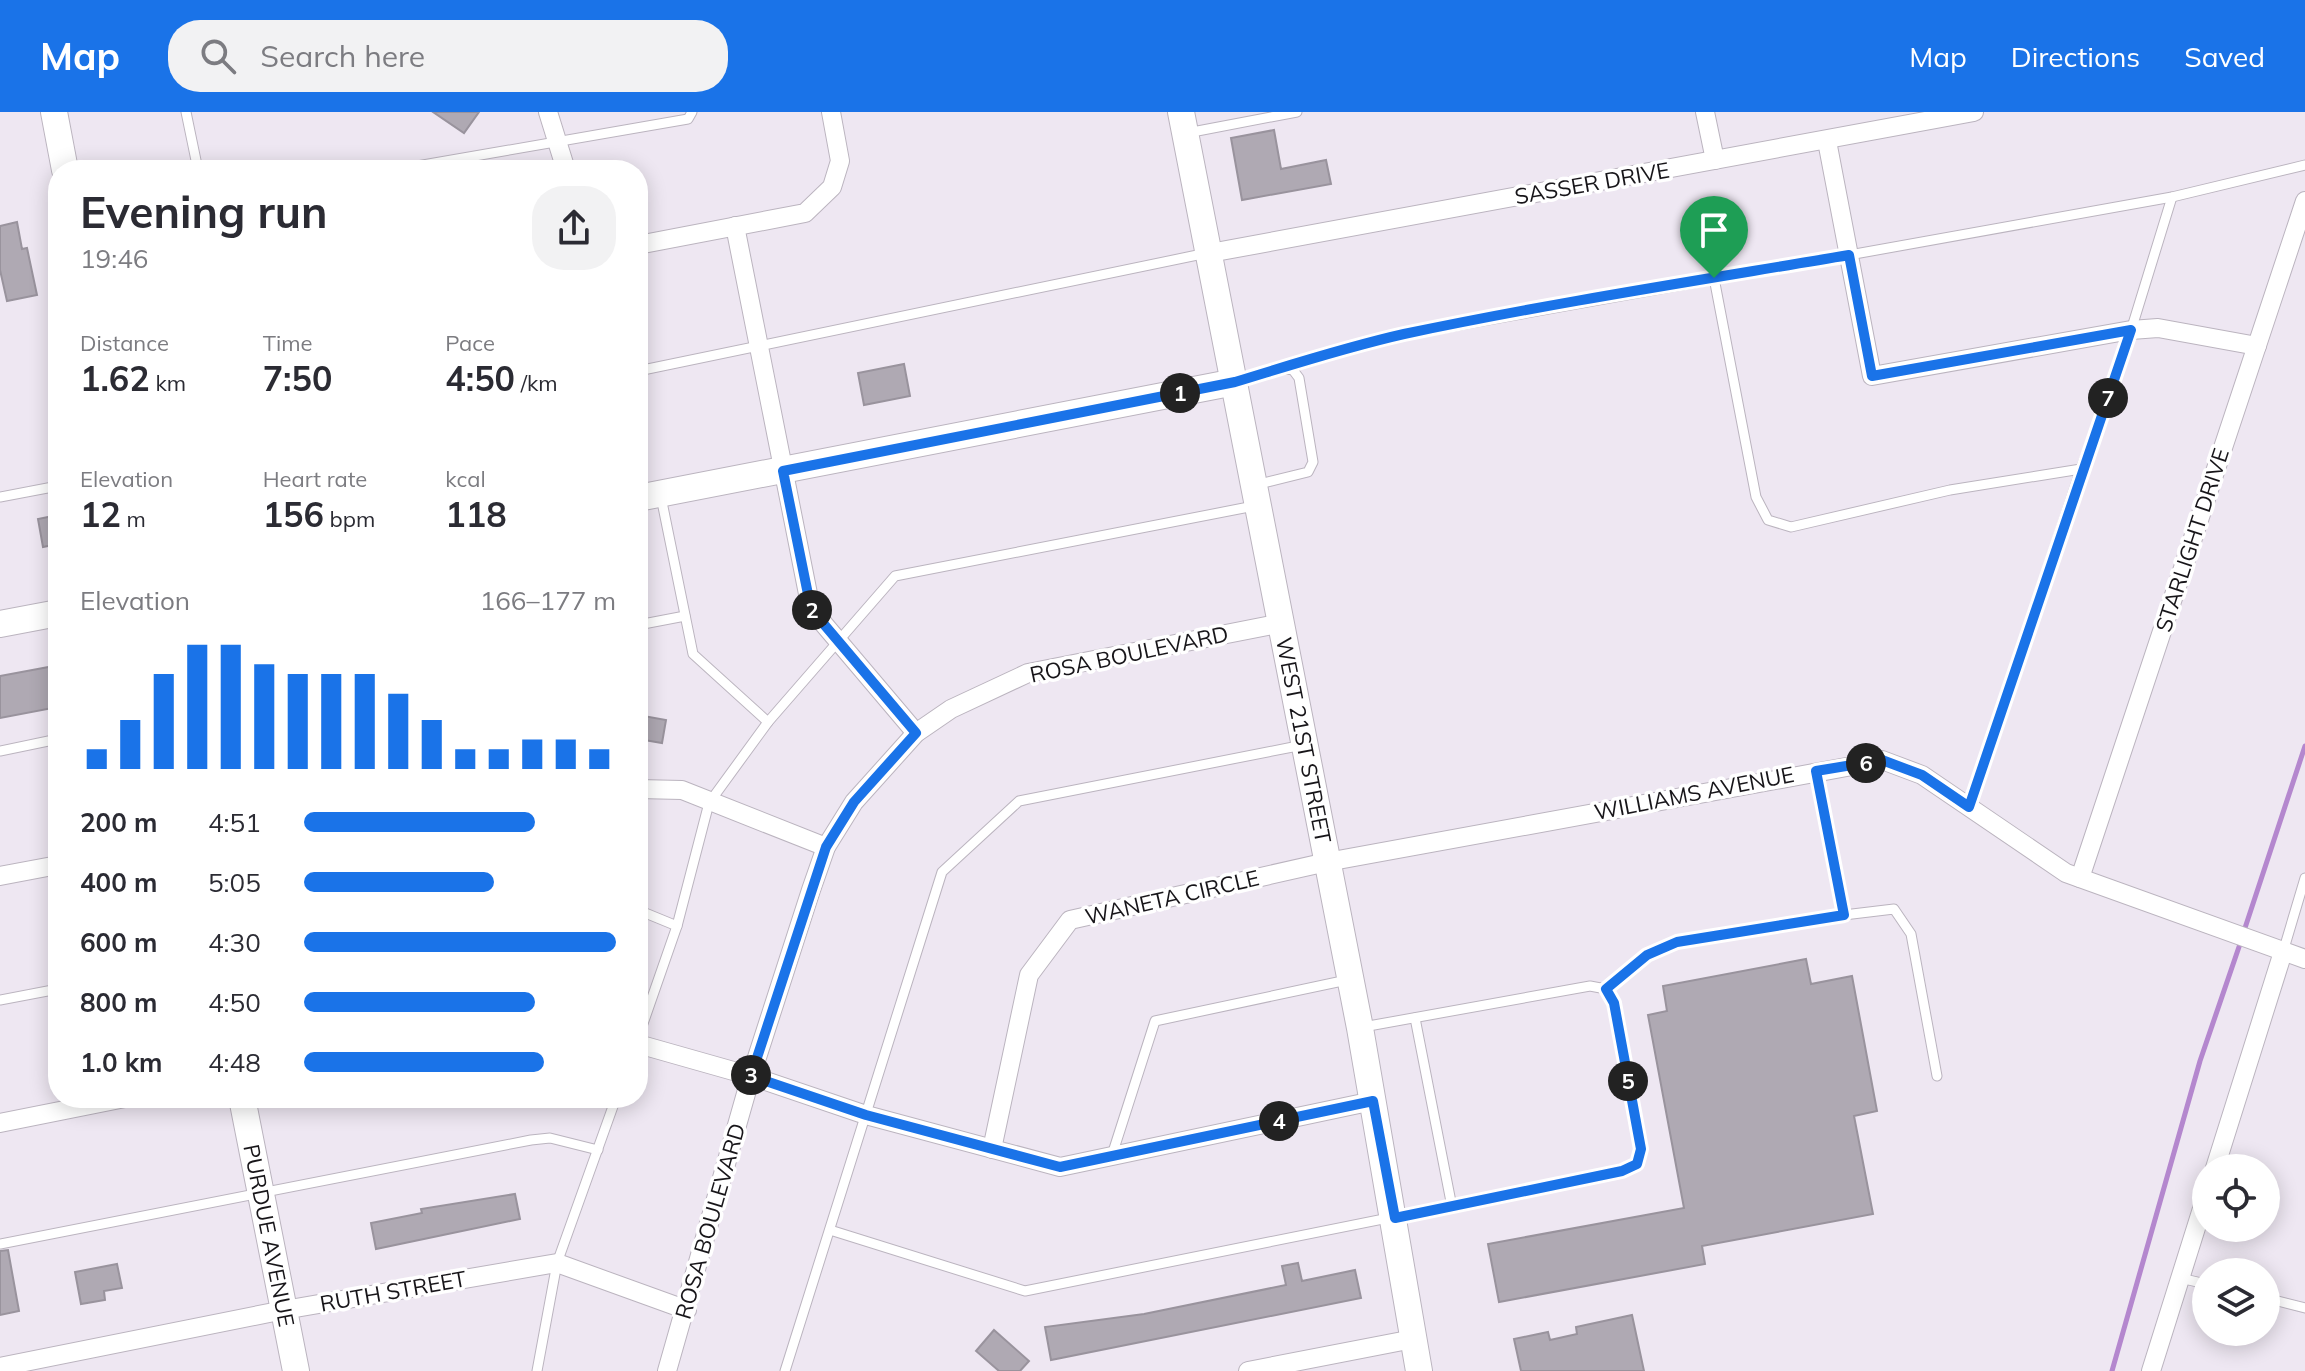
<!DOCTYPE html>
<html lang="en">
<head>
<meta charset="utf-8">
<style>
  :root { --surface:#fff; --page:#f2f2f3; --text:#2b2b33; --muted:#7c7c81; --accent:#1a73e8 }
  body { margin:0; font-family:Mulish,sans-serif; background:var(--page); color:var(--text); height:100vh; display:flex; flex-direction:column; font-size:30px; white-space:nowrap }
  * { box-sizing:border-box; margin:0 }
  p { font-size:26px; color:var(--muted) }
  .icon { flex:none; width:44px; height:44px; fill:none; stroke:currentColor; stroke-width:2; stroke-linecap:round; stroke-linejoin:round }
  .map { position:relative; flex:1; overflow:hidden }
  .drawer { position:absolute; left:48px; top:48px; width:600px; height:948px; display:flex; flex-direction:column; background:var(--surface); border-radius:32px; box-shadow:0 4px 20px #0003 }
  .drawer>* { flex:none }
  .controls { position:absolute; left:2192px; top:1042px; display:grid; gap:16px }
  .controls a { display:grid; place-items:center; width:88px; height:88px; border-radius:50%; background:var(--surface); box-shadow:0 4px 20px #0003; font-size:40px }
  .pin { position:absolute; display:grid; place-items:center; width:68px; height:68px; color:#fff; margin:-82px -34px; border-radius:50% 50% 50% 0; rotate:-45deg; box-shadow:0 0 8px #0007 }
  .pin .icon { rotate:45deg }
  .km { position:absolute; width:40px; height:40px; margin:-20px; border-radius:50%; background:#222; color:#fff; font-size:22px; line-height:40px; text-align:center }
  .round { display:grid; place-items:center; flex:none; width:84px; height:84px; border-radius:32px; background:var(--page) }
  .summary { display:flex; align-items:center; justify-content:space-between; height:136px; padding:0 32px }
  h1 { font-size:44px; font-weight:700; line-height:60px }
  .figures { display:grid; grid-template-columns:repeat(3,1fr); gap:12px; height:136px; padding:8px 32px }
  .figures div { display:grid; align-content:center }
  .figures b { font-size:34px; font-weight:700 }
  .figures small { font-size:22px; font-weight:400 }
  .figures p { font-size:22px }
  .chart { height:224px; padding:16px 32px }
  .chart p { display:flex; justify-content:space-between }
  .chart svg { width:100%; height:144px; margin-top:8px; stroke:var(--accent); stroke-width:6 }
  ul { padding:0 32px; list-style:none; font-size:26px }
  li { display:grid; grid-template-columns:128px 96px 1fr; align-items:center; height:60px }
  li i { height:20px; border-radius:10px; background:var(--accent) }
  header { display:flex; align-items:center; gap:48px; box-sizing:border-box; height:112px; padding:0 40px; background:var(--accent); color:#fff }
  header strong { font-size:38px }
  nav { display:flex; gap:44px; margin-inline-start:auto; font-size:28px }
  .search { width:560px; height:72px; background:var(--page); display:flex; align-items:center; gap:20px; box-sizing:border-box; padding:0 28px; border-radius:32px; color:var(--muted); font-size:30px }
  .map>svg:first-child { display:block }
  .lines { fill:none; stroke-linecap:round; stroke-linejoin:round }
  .stream { stroke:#b487ce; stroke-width:5 }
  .building { fill:#afa9b3; stroke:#99939d; stroke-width:2 }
  .lane-casing { stroke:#bbb4bf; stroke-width:11 }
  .street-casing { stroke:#bbb4bf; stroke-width:20 }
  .secondary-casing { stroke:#bbb4bf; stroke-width:28 }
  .lane { stroke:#fff; stroke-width:9 }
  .street { stroke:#fff; stroke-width:18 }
  .secondary { stroke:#fff; stroke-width:26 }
  .route-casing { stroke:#fff; stroke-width:16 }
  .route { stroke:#1a73e8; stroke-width:10 }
  .labels { text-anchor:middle; stroke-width:7; stroke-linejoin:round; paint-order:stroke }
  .street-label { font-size:22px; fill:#171519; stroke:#fff }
</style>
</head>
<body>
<header>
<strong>Map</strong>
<div class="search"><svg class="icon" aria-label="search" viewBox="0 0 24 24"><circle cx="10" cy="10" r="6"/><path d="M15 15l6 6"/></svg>Search here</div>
<nav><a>Map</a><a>Directions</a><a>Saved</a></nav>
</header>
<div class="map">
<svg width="2305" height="1259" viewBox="0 0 2305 1259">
  <rect width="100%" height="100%" fill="#eee7f2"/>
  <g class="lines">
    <g class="stream">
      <polyline points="2244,819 2305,634"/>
      <polyline points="2112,1259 2200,949 2241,829"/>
    </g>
  </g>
  <g class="building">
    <polygon points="433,0 479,0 464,21"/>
    <polygon points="1274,18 1281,57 1326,48 1331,72 1242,88 1231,26"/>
    <polygon points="17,110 22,137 27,136 37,183 7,189 0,158 0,114"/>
    <polygon points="904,252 910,284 864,293 858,261"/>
    <polygon points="58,403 58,432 43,435 38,407"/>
    <polygon points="54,554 58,595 0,606 0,564"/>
    <polygon points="638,603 666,608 662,631 638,627"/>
    <polygon points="1806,847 1811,872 1852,864 1877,999 1854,1004 1873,1102 1702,1134 1705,1152 1499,1190 1488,1132 1684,1096 1648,903 1667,899 1663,874"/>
    <polygon points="515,1082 520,1107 376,1137 371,1111 422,1101 421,1097"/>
    <polygon points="8,1138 19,1199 0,1203 0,1139"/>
    <polygon points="1298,1151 1302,1169 1355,1158 1361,1186 1051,1248 1045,1215 1144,1202 1286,1173 1282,1154"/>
    <polygon points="117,1152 122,1176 104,1179 105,1188 81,1192 75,1160"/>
    <polygon points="1632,1203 1644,1259 1521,1259 1514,1227 1548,1220 1550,1228 1577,1222 1576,1215"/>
    <polygon points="994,1218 1029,1249 1020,1259 999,1259 976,1239"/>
  </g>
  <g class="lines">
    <defs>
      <g id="lane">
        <polyline points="186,0 198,58"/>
        <polyline points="1187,21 1297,0"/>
        <polyline points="394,58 688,7 692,0"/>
        <polyline points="1714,166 1756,385 1768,408 1791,415 1950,378 2081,357 2117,264 2172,85"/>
        <polyline points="1288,257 1316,244 1404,223 2172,85 2305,53"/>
        <polyline points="638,259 1207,141"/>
        <polyline points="1238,269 1282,256 1293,258 1299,266 1313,350 1308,360 1255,373"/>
        <polyline points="0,385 58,374"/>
        <polyline points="661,385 693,542 768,610"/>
        <polyline points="638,513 685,504"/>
        <polyline points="0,639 58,627"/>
        <polyline points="1969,695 2081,357"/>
        <polyline points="638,798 677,814"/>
        <polyline points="1844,803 1894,797 1911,822 1937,964"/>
        <polyline points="2283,840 2305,766"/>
        <polyline points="1606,877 1647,843 1677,830 1844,803 1816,659"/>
        <polyline points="0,888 58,877"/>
        <polyline points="1415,906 1452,1095"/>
        <polyline points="638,926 677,814 709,691 768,610 895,464 1254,394"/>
        <polyline points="1112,1043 1155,909 1347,868"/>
        <polyline points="830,1118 1025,1179 1622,1059 1637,1052 1641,1037 1614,891 1606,877 1590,874 1363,915"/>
        <polyline points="0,1132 531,1028 550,1026 598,1038"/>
        <polyline points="2180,1166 2206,1172"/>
        <polyline points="2266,1186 2305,1196"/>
        <polyline points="537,1259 557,1151 616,986"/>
        <polyline points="785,1259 942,760 1019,689 1303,633"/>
      </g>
      <g id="street">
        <polyline points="548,0 566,58"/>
        <polyline points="1705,0 1715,48"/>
        <polyline points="1827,29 1872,264 2131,218 2158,216 2257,234"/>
        <polyline points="735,114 811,497 916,621"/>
        <polyline points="638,133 805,101 832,75 840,49 831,0"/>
        <polyline points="1210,141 1974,0"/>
        <polyline points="638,677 682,678 826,735"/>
        <polyline points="0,764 58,753"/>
        <polyline points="2080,766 2305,89"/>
        <polyline points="638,932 751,964 866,1003 1060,1055 1373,989"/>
        <polyline points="0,1011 125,986"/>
        <polyline points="992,1037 1029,863 1070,808 1327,750 1874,650 1882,648 1922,663 2066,761 2305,847"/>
        <polyline points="2215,1056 2283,840"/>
        <polyline points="0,1255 284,1198 557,1151 687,1198"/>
        <polyline points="667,1259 751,964 811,778 826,735 854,690 916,621 951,597 1028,561 1282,511"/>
        <polyline points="1248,1259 1413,1227"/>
        <polyline points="2151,1259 2206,1084"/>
      </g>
      <g id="secondary">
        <polyline points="54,0 65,58"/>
        <path id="s1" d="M1181,0L1360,916L1419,1259"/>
        <polyline points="638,386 1235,270"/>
        <polyline points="0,512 58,501"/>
        <path id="s2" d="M242,986L296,1259"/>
      </g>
    </defs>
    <use href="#lane" class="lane-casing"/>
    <use href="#street" class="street-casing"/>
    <use href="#secondary" class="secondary-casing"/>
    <use href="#lane" class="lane"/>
    <use href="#street" class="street"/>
    <use href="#secondary" class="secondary"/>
  </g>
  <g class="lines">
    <defs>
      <path id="route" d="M1849,143L1872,264L2131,218L1969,695L1922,663L1882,648L1816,659L1844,803L1677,830L1647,843L1606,877L1614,891L1641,1037L1637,1052L1622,1059L1395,1106L1373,989L1060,1055L866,1003L751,964L826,735L854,690L916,621L811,497L783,359L1235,270C1291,253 1346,235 1404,222C1551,191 1701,168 1849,143Z"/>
    </defs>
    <use href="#route" class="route-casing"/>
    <use href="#route" class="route"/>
  </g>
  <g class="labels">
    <g class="street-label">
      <text transform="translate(1592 71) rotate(-10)" y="8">SASSER DRIVE</text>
      <text transform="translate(2192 428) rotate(-72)" y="8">STARLIGHT DRIVE</text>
      <text transform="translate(1129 542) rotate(-12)" y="8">ROSA BOULEVARD</text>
      <text dy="8" stroke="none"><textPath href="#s1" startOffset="640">WEST 21ST STREET</textPath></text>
      <text transform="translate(1694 681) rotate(-11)" y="8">WILLIAMS AVENUE</text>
      <text transform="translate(1172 785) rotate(-13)" y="8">WANETA CIRCLE</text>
      <text transform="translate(710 1109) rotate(-74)" y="8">ROSA BOULEVARD</text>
      <text dy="8" stroke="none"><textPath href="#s2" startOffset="140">PURDUE AVENUE</textPath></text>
      <text transform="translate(393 1179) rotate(-10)" y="8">RUTH STREET</text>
    </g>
  </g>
</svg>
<div class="controls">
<a><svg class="icon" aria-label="locate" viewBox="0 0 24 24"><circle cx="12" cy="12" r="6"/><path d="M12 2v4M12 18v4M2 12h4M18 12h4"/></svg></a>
<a><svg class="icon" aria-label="layers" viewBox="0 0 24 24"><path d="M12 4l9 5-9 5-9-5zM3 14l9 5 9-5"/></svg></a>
</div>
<div class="pin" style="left:1714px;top:166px;background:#1e9e55"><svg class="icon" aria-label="arrive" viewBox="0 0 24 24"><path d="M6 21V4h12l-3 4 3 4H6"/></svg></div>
<b class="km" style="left:1180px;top:281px">1</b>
<b class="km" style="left:812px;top:498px">2</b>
<b class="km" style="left:751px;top:963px">3</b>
<b class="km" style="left:1279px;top:1009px">4</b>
<b class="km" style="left:1628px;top:969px">5</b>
<b class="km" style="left:1866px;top:651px">6</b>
<b class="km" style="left:2108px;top:286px">7</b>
<section class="drawer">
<div class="summary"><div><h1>Evening run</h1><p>19:46</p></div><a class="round"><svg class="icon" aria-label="share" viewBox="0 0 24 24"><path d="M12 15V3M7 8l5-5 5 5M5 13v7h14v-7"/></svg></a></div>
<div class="figures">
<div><p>Distance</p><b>1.62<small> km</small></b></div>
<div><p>Time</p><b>7:50</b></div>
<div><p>Pace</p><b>4:50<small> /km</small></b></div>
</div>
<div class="figures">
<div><p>Elevation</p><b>12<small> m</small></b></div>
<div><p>Heart rate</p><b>156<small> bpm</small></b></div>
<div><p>kcal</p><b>118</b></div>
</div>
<div class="chart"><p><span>Elevation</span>166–177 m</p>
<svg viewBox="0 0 160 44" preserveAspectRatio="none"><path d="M5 44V38M15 44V29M25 44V15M35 44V6M45 44V6M55 44V12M65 44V15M75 44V15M85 44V15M95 44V21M105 44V29M115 44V38M125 44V38M135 44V35M145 44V35M155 44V38"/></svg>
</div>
<ul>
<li><b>200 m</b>4:51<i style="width:74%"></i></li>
<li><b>400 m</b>5:05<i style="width:61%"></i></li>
<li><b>600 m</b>4:30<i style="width:100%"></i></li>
<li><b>800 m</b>4:50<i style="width:74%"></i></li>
<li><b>1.0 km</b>4:48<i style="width:77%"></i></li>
</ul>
</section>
</div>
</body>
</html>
